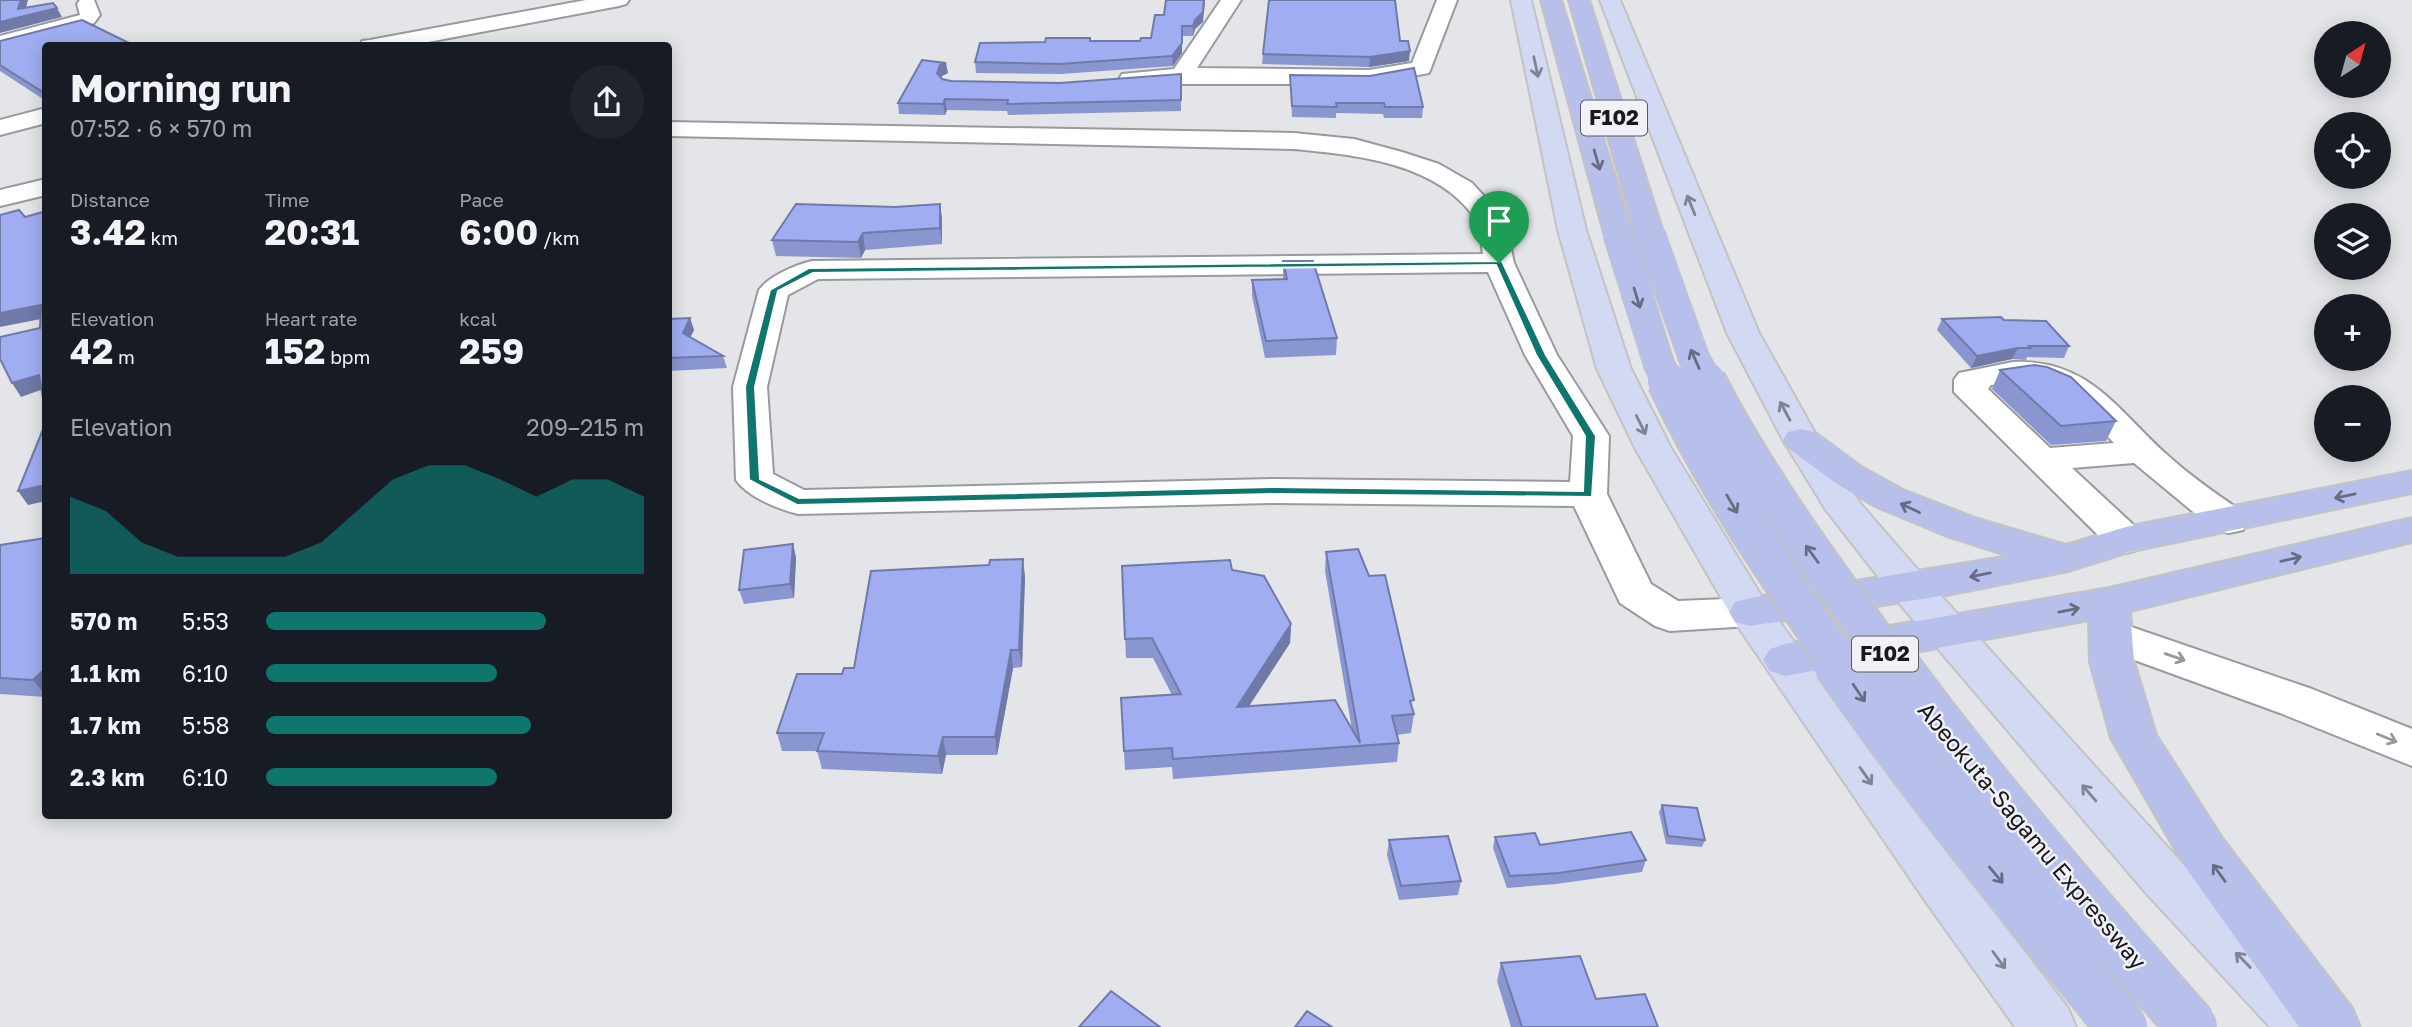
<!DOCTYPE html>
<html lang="en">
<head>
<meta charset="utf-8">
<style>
  :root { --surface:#171b24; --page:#20242c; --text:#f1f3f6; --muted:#9ea1a6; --accent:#0f766e }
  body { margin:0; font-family:"Golos Text",sans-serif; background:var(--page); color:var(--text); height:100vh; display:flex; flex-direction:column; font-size:26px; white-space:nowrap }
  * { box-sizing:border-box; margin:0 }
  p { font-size:23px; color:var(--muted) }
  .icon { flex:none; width:38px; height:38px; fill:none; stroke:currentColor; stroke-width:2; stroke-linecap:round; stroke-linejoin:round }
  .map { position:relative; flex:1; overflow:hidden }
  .details { position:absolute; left:42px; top:42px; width:630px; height:777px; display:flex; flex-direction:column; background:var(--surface); border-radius:7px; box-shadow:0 4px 18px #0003 }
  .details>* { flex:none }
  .needle { width:46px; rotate:36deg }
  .controls { position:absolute; left:2314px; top:21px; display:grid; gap:14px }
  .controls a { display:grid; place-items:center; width:77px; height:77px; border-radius:50%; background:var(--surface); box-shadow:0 4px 18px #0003; font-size:35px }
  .pin { position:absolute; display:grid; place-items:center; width:60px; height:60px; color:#fff; margin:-72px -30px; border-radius:50% 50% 50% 0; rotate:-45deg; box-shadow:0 0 7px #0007 }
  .pin .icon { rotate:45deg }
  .round { display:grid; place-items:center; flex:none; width:74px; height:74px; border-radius:37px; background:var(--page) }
  .headline { display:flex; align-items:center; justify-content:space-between; height:119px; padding:0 28px }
  h1 { font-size:38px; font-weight:700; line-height:52px }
  .stats { display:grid; grid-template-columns:repeat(3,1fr); gap:10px; height:119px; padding:7px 28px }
  .stats div { display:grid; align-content:center }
  .stats b { font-size:35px; font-weight:700 }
  .stats small { font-size:19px; font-weight:400 }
  .stats p { font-size:19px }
  .chart { height:196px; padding:14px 28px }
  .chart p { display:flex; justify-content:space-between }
  .chart svg { width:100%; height:126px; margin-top:7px; fill:var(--accent); opacity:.7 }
  ul { padding:0 28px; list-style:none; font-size:23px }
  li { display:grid; grid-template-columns:112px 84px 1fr; align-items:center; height:52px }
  li i { height:18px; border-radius:9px; background:var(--accent) }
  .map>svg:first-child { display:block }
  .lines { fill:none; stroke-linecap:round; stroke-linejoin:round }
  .minor-casing { stroke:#999a9e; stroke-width:4 }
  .major-casing { stroke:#c3c3c4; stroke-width:4 }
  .highway-casing { stroke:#c3c3c4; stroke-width:4 }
  .minor { fill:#fff; fill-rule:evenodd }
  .major { fill:#d3d9f3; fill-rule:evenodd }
  .highway { fill:#b6c0eb; fill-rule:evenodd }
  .highway-bridge-far2-casing { stroke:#c3c3c4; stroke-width:32; stroke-linecap:butt }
  .highway-bridge-far1-casing { stroke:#c3c3c4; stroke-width:42; stroke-linecap:butt }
  .highway-bridge-casing { stroke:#c3c3c4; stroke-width:53; stroke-linecap:butt }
  .highway-bridge-far2 { stroke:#b6c0eb; stroke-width:30 }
  .highway-bridge-far1 { stroke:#b6c0eb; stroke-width:38 }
  .highway-bridge { stroke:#b6c0eb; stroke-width:50 }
  .wall { fill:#8a96cf }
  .shaded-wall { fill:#707aa9 }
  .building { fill:#a0aef1; stroke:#707aa9; stroke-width:2 }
  .oneway { stroke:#7f8392 }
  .oneway2 { stroke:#686c83 }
  .oneway3 { stroke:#989898 }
  .route { fill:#0f766e; stroke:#fff; stroke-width:2; fill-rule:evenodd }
  .labels { text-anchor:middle; stroke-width:5; stroke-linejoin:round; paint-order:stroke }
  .shield { fill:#f1f2f7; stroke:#5a5a5d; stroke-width:2 }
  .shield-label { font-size:21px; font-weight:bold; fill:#19191b }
  .street-label { font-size:23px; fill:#19191b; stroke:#f1f2f7 }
</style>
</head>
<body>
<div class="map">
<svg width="2412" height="1027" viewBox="0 0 2412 1027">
  <rect width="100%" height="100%" fill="#e4e5e9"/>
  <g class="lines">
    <defs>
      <g id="minor">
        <polygon points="80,0 94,0 100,15 94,23 0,49 0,36 80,15 77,4"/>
        <polygon points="586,0 629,0 626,4 619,6 407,46 360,46 362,41 370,40"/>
        <polygon points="1221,0 1241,0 1197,68 1369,70 1412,63 1437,0 1457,0 1429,73 1369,84 1122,84 1119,79 1122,74 1174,69"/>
        <polygon points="46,108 46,123 0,135 0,120"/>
        <path d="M668,122L1294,133L1354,139L1402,152L1439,164L1472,183L1504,218L1514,263L1557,355L1609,436L1607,494L1651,584L1678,601L1750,598L1765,602L1771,612L1765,622L1750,626L1670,631L1655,626L1620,603L1574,506L1274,503L798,514C778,509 748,497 736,480L733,387L759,290C769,276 795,265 812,261L1483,254C1481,244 1481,227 1475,218C1436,162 1355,155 1294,149L668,136ZM1488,272L1525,355L1573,436L1570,482L1274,479L804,490L773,474L767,387L788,295L818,279Z"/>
        <polygon points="46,179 46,195 0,206 0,190"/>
        <path d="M2013,362C2088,359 2116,408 2165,453C2189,475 2216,494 2243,512L2248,521L2243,530L2229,533L2215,530L2134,463L2072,468L2140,531L2146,540L2140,549L2126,553L2112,549L1954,392V380L1959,373ZM2025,381C2064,383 2088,416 2114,443L2050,448L1988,389L1991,385Z"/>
        <polygon points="2111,620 2312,689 2412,729 2412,766 2280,713 2096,646 2090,635 2096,624"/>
      </g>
      <g id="major">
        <polygon points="1511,0 1531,0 1586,230 1631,369 1671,448 1765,602 1958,866 2068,1008 2076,1027 2015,1027 1922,896 1735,622 1635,448 1597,369 1558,230"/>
        <polygon points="1600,0 1620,0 1759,333 1819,440 1859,502 1924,577 2182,863 2328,1008 2336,1027 2270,1027 2146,893 1894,597 1826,510 1783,440 1727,333"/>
      </g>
      <g id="highway">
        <polygon points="1541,0 1561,0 1632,233 1628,239 1618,242 1608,239 1604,233"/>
        <polygon points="1569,0 1589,0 1664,235 1660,241 1650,244 1640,241 1636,235"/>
        <polygon points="1801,429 1814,432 1863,468 1903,490 1975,518 2066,545 2126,527 2412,471 2412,493 2132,551 2068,571 1947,595 1750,626 1735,622 1729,612 1735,602 1750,598 2010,556 1947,536 1877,507 1837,484 1788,448 1783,440 1788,432"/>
        <polygon points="2412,518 2412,542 2130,611 2134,662 2156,735 2222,838 2352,1008 2360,1027 2299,1027 2186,868 2111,738 2090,662 2089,620 1785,676 1770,671 1763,660 1770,649 1785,644 2109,588"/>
      </g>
    </defs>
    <use href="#minor" class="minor-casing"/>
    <use href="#major" class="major-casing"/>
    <use href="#highway" class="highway-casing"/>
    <use href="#minor" class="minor"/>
    <use href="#major" class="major"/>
    <use href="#highway" class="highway"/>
    <defs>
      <g id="highway-bridge-far2">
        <polyline points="1618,233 1659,364 1668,383"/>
        <polyline points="1650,235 1694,358 1707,383"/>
      </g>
      <g id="highway-bridge-far1">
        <path d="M1667,381C1715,485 1775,570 1839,663"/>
        <path d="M1706,381C1758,482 1825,572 1892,663"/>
      </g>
      <g id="highway-bridge">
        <path d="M1838,662C1926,789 2024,908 2122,1027"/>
        <path d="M1891,662C1984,789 2088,908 2192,1027"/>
      </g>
    </defs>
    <use href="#highway-bridge-far2" class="highway-bridge-far2-casing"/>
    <use href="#highway-bridge-far1" class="highway-bridge-far1-casing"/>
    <use href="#highway-bridge" class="highway-bridge-casing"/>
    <use href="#highway-bridge-far2" class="highway-bridge-far2"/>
    <use href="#highway-bridge-far1" class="highway-bridge-far1"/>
    <use href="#highway-bridge" class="highway-bridge"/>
  </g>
  <g class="wall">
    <polygon points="1155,15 1203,22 1195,29 1193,36 1182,36 1182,53 1173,66 1061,74 976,73 975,62 1140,41 1151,38"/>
    <polygon points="0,41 46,46 46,101 0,71"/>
    <polygon points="1400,41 1409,61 1369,67 1262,64 1263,54"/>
    <polygon points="922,60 948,73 942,76 941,78 942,79 951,81 1060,83 1181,74 1181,111 1008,115 1007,111 947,110 945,115 899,114 898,103"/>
    <polygon points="1290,75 1423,107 1422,118 1384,118 1383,114 1336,113 1336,118 1292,117"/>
    <polygon points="940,204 942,219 942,244 865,250 861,258 776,256 772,240 895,207"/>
    <polygon points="1283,261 1337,338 1336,355 1265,358 1252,296 1252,280 1283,279"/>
    <polygon points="690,318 694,330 690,338 723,356 727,368 668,371 668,319"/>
    <polygon points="1942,319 2004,320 2069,346 2064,358 2027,357 2026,360 2012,359 1971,368 1937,330"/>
    <polygon points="2000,370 2116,421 2106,441 2051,445 1992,389"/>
    <polygon points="46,538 46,697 0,694 0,545"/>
    <polygon points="793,544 796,558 794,598 744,604 739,590"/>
    <polygon points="1326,552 1412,710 1414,714 1411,733 1397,735 1399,743 1397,762 1173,779 1172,767 1125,770 1121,698 1172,695 1153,658 1126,658 1122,566 1232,570 1291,624 1290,643 1249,706 1352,730 1325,571"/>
    <polygon points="1025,576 1022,667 1013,668 997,755 946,755 942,774 822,769 817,751 782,751 777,733 842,674 854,668"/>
    <polygon points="1662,805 1705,840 1702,847 1666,844 1659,812"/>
    <polygon points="1495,837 1540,845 1646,860 1642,872 1556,884 1507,888 1493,848"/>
    <polygon points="1389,840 1461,881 1458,895 1399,900 1387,855"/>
    <polygon points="1501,963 1596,999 1658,1027 1511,1027 1497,981"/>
  </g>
  <g class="shaded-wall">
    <polygon points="21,0 28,0 24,16 57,8 62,17 0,33 0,22 18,9"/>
    <polygon points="1204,0 1205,0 1203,22 1195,29 1193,36 1193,26 1195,20"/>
    <polygon points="1182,36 1182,53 1173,66 1172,56"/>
    <polygon points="1410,51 1409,61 1369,67 1370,57"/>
    <polygon points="946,63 948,73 942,76 939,83 937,73 940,65"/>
    <polygon points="945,99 947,110 945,115 943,104"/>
    <polygon points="940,204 942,219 942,244 940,228"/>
    <polygon points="863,233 865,250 861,258 858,242"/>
    <polygon points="46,304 46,318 0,327 0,313"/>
    <polygon points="690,318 694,330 686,346 683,333"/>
    <polygon points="2018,348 2012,359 1971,368 1977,356"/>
    <polygon points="39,375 46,388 21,397 12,383"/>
    <polygon points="46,485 46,501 28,505 18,491"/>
    <polygon points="793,544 796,558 794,598 790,584"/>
    <polygon points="1023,559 1025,576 1022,667 1019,650"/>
    <polygon points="1291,624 1290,643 1236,726 1237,707"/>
    <polygon points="1011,650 1013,668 997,755 995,737"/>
    <polygon points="46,668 46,696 33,680"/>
    <polygon points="943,737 946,755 942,774 938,756"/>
  </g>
  <g class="building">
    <polygon points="0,0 21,0 18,9 53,3 57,8 0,22"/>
    <polygon points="1166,0 1204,0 1203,12 1195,20 1193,26 1182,26 1182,43 1172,56 1060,64 975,62 980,43 1045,42 1046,38 1090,38 1090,41 1140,41 1141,38 1151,38 1155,15 1164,15"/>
    <polygon points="1269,0 1395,0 1400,41 1408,41 1410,51 1370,57 1263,54"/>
    <polygon points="82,20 135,46 46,46 46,94 0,65 0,41"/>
    <polygon points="922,60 946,63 940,65 937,73 942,79 951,81 1060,83 1181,74 1181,100 1007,104 1008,100 945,99 943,104 898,103"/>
    <polygon points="1414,68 1423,107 1385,107 1384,103 1336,103 1337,107 1292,106 1290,75 1370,76"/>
    <polygon points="796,204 895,207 940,204 940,228 863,233 858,242 772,240"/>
    <polygon points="19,210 25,217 46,211 46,304 0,313 0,215"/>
    <polygon points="1283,261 1313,261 1337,338 1266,341 1252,280 1287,279"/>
    <polygon points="41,308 46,316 46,415 39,375 12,383 0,359 0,337 40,328"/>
    <polygon points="2001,317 2004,320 2046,321 2069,346 2029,346 2031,348 2018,348 1977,356 1942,319"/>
    <polygon points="690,318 683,333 723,356 668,358 668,319"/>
    <polygon points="2034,365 2047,367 2071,377 2116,421 2061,426 2000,370"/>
    <polygon points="46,422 46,485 18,491"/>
    <polygon points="46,538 46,668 33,680 0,678 0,545"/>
    <polygon points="793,544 790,584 739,590 744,550"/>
    <polygon points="1358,549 1369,576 1385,575 1414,700 1410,701 1414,714 1392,716 1399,743 1173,759 1172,748 1124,751 1121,698 1181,694 1152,638 1125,639 1122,566 1230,560 1232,570 1264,576 1291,624 1237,707 1335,700 1360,743 1326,552"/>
    <polygon points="1023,559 1019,650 1011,650 995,737 943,737 938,756 817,751 824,733 777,733 797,674 842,674 844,668 854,668 871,571 989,565 990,560"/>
    <polygon points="1662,805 1697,808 1705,840 1668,836"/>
    <polygon points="1631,832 1646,860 1559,873 1510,876 1495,837 1535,833 1540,845"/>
    <polygon points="1448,836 1461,881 1401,886 1389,840"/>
    <polygon points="1580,956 1596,999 1645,994 1658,1027 1522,1027 1501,963"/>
    <polygon points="1111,991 1160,1027 1079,1027"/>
    <polygon points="1307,1011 1332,1027 1295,1027"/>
  </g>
  <defs><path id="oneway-shaft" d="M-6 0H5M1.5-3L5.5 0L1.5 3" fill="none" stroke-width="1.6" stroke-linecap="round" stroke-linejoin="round" transform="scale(1.75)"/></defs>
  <g class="oneway">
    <use href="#oneway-shaft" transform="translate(1536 67) rotate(78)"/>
    <use href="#oneway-shaft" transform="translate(1691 205) rotate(-112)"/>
    <use href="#oneway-shaft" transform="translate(1785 411) rotate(-118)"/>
    <use href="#oneway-shaft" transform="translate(1641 425) rotate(64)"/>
    <use href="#oneway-shaft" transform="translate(1866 776) rotate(55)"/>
    <use href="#oneway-shaft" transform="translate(2089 793) rotate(-131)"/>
    <use href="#oneway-shaft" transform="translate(1999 960) rotate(54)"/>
    <use href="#oneway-shaft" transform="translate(2243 960) rotate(-134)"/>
  </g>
  <g class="oneway2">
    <use href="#oneway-shaft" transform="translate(1597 160) rotate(74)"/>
    <use href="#oneway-shaft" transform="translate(1637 298) rotate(73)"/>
    <use href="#oneway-shaft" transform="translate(1695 359) rotate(-114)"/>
    <use href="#oneway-shaft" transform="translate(2345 496) rotate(168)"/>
    <use href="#oneway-shaft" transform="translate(1732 504) rotate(60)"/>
    <use href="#oneway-shaft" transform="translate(1910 508) rotate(-154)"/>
    <use href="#oneway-shaft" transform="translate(1812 554) rotate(-126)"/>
    <use href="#oneway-shaft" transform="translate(2291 559) rotate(-13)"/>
    <use href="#oneway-shaft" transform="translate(1980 575) rotate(169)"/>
    <use href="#oneway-shaft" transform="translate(2069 610) rotate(-11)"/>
    <use href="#oneway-shaft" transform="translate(1859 693) rotate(56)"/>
    <use href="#oneway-shaft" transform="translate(2219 873) rotate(-126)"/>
    <use href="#oneway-shaft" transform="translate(1996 875) rotate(50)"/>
  </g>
  <g class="oneway3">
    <use href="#oneway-shaft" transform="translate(2175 657) rotate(19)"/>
    <use href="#oneway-shaft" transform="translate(2387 738) rotate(22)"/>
  </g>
  <path class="route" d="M1502,261L1546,355L1596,436L1592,497L1274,494L797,505L749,480L745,387L770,290L809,268ZM1496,265L1536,355L1585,436L1583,491L1274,487L799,498L760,479L755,387L778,291L813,273Z"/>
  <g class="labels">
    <g class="shield">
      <rect x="1581" y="100.5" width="66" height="35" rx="5"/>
      <rect x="1852" y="636.5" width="66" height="35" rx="5"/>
    </g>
    <g class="shield-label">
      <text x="1614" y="125">F102</text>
      <text x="1885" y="661">F102</text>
    </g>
    <g class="street-label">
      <text transform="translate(2032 836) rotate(50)" y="8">Abeokuta-Sagamu Expressway</text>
    </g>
  </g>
</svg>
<div class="controls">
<a><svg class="needle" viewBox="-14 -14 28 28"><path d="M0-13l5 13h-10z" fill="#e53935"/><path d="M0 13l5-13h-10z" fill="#9ea1a6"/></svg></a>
<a><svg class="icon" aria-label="locate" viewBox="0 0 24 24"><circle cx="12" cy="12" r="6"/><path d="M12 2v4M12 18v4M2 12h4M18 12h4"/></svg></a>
<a><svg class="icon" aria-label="layers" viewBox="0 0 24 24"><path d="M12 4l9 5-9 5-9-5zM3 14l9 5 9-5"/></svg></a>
<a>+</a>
<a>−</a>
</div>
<div class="pin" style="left:1499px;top:263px;background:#1e9e55"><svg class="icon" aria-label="arrive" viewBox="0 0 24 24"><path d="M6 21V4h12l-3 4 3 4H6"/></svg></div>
<section class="details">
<div class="headline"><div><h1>Morning run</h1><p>07:52 · 6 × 570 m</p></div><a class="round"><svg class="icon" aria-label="share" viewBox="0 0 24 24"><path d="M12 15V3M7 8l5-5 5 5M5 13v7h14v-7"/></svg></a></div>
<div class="stats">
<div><p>Distance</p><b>3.42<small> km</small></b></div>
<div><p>Time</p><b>20:31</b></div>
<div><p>Pace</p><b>6:00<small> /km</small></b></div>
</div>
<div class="stats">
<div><p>Elevation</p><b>42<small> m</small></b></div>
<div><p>Heart rate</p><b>152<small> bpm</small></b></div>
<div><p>kcal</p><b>259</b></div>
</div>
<div class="chart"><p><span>Elevation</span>209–215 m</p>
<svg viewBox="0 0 160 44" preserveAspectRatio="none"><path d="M0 44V17L10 22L20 33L30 38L40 38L50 38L60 38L70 33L80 22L90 11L100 6L110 6L120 11L130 17L140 11L150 11L160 17V44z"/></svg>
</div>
<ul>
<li><b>570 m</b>5:53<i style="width:74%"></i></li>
<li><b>1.1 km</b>6:10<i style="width:61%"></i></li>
<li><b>1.7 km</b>5:58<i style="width:70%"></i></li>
<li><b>2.3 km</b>6:10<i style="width:61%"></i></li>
</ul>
</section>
</div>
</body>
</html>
